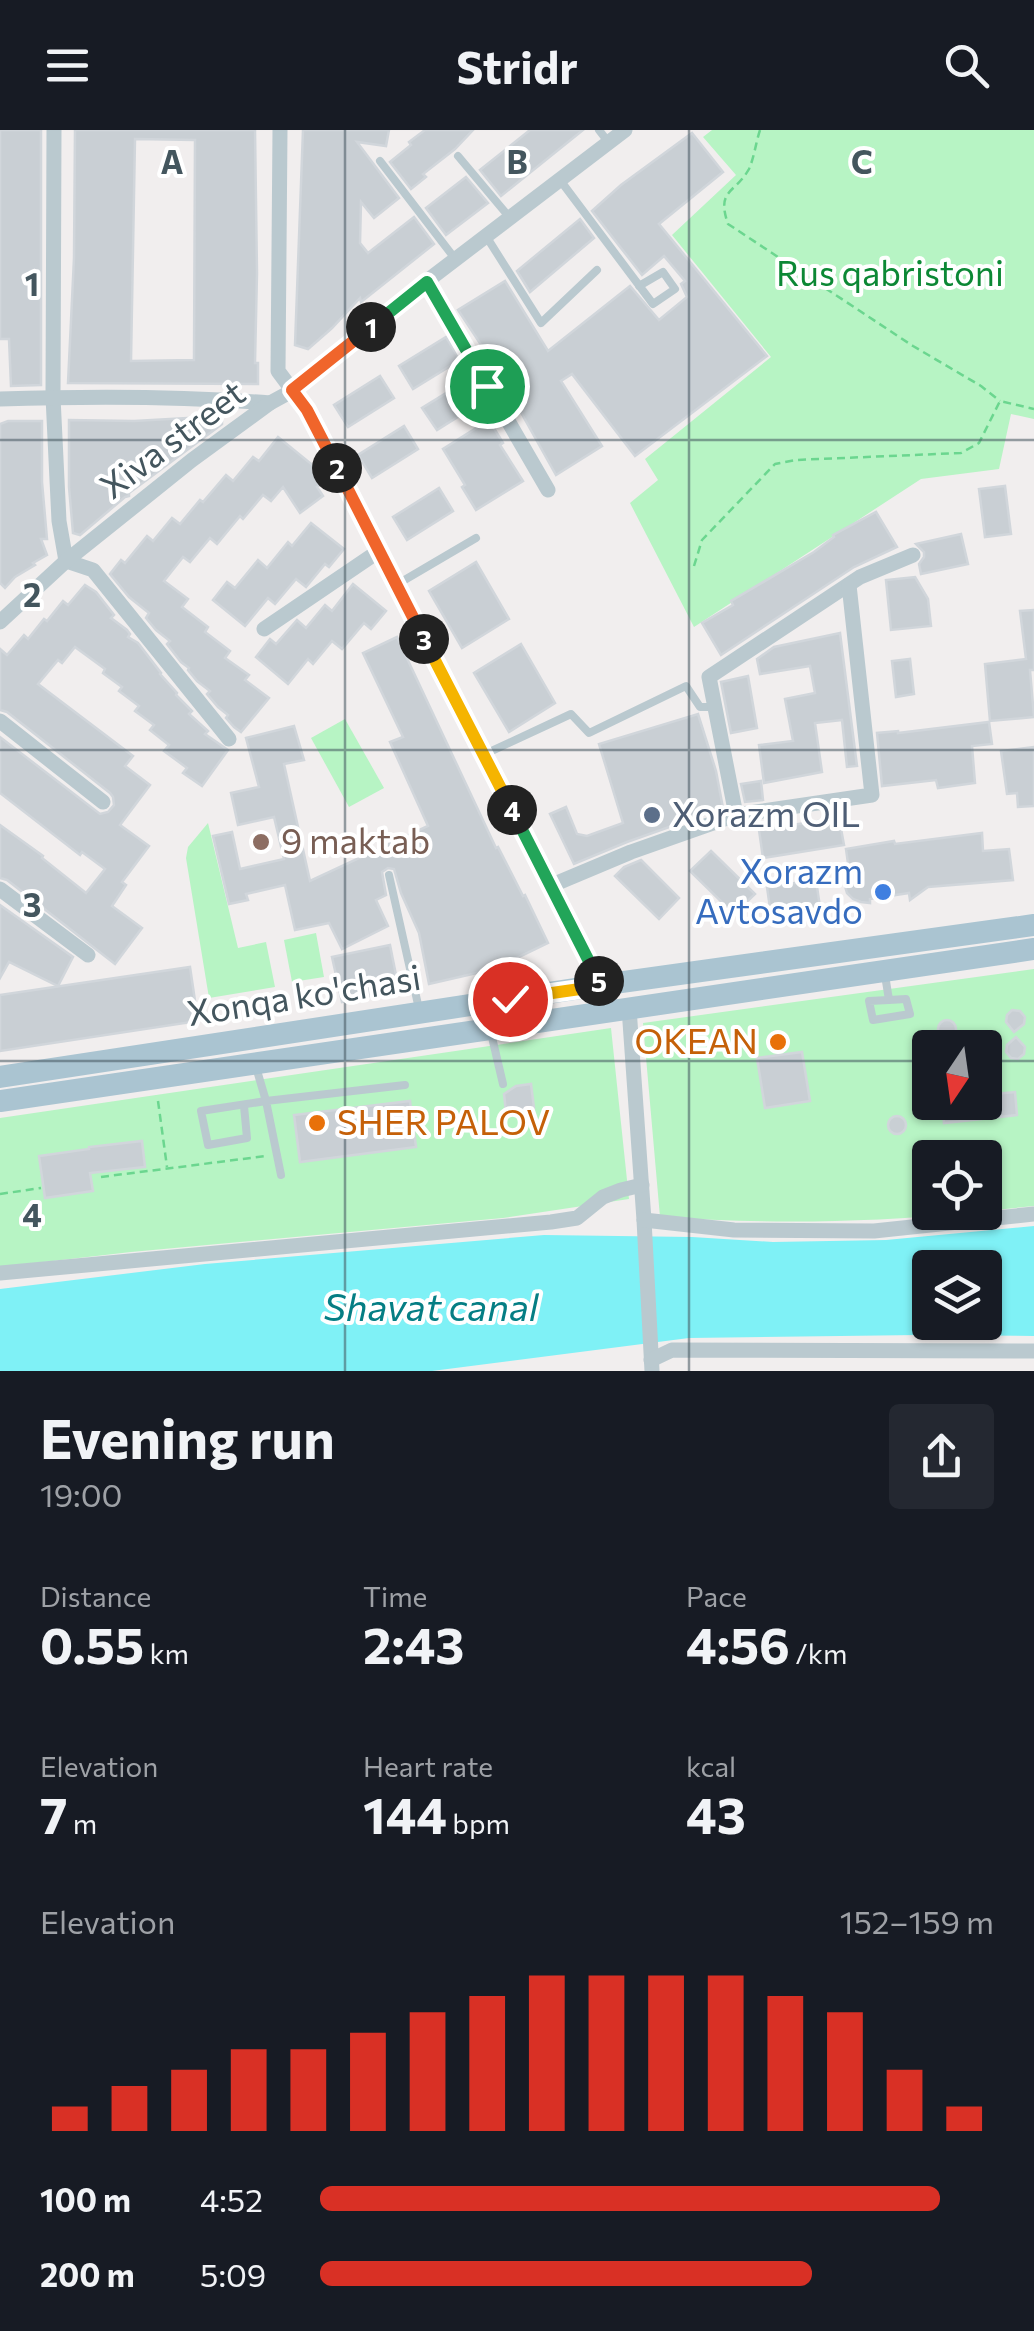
<!DOCTYPE html>
<html lang="en">
<head>
<meta charset="utf-8">
<style>
  :root { --surface:#171b24; --page:#242831; --text:#f1f3f6; --muted:#9ea1a6; --accent:#d93025 }
  body { margin:0; font-family:Commissioner,sans-serif; background:var(--page); color:var(--text); height:100vh; display:flex; flex-direction:column; font-size:38px; white-space:nowrap }
  * { box-sizing:border-box; margin:0 }
  p { font-size:32px; color:var(--muted) }
  .icon { flex:none; width:55px; height:55px; fill:none; stroke:currentColor; stroke-width:2; stroke-linecap:round; stroke-linejoin:round }
  .map { position:relative; height:1241px; overflow:hidden }
  .details { display:flex; flex-direction:column; background:var(--surface); flex:1 }
  .details>* { flex:none }
  .needle { width:65px; rotate:193deg }
  .tools { position:absolute; left:912px; top:900px; display:grid; gap:20px }
  .tools a { display:grid; place-items:center; width:90px; height:90px; border-radius:10px; background:var(--surface); box-shadow:0 2px 8px #0004; font-size:50px }
  .pin { position:absolute; display:grid; place-items:center; width:85px; height:85px; color:#fff; margin:-42px; border:5px solid #fff; border-radius:50%; box-shadow:0 2px 10px #0007 }
  .km { position:absolute; width:50px; height:50px; margin:-25px; border-radius:50%; background:#222; color:#fff; font-size:28px; line-height:50px; text-align:center }
  .round { display:grid; place-items:center; flex:none; width:105px; height:105px; border-radius:10px; background:var(--page) }
  .overview { display:flex; align-items:center; justify-content:space-between; height:170px; padding:0 40px }
  h1 { font-size:55px; font-weight:700; line-height:75px }
  .figures { display:grid; grid-template-columns:repeat(3,1fr); gap:15px; height:170px; padding:10px 40px }
  .figures div { display:grid; align-content:center }
  .figures b { font-size:50px; font-weight:700 }
  .figures small { font-size:28px; font-weight:400 }
  .figures p { font-size:28px }
  .chart { height:280px; padding:20px 40px }
  .chart p { display:flex; justify-content:space-between }
  .chart svg { width:100%; height:180px; margin-top:10px; stroke:var(--accent); stroke-width:6 }
  ul { padding:0 40px; list-style:none; font-size:32px }
  li { display:grid; grid-template-columns:160px 120px 1fr; align-items:center; height:75px }
  li i { height:25px; border-radius:12px; background:var(--accent) }
  header { display:flex; justify-content:space-between; align-items:center; height:130px; padding:0 40px; background:var(--surface); font-size:45px; font-weight:700 }
  .map>svg:first-child { display:block }
  .green { fill:#b7f4c4; fill-rule:evenodd }
  .water { fill:#7ff1f6; fill-rule:evenodd }
  .building { fill:#c9cfd4; stroke:#d1d6db; stroke-width:2.5; fill-rule:evenodd }
  .lines { fill:none; stroke-linecap:round; stroke-linejoin:round }
  .path { stroke:#6bd68f; stroke-width:2.5; stroke-dasharray:8 5; stroke-linecap:butt }
  .lane { stroke:#bac9cf; stroke-width:8 }
  .street { stroke:#bac9cf; stroke-width:15 }
  .primary { stroke:#aac4d1; stroke-width:22 }
  .split-1-casing { stroke:#fff; stroke-width:20 }
  .split-2-casing { stroke:#fff; stroke-width:20 }
  .split-3-casing { stroke:#fff; stroke-width:20 }
  .split-4-casing { stroke:#fff; stroke-width:20 }
  .split-5-casing { stroke:#fff; stroke-width:20 }
  .split-6-casing { stroke:#fff; stroke-width:20 }
  .split-1 { stroke:#22a559; stroke-width:12 }
  .split-2 { stroke:#f0652b; stroke-width:12 }
  .split-3 { stroke:#f0652b; stroke-width:12 }
  .split-4 { stroke:#f5b400; stroke-width:12 }
  .split-5 { stroke:#22a559; stroke-width:12 }
  .split-6 { stroke:#f5b400; stroke-width:12 }
  .grid { fill:none; stroke:#44565e; stroke-width:2.5; stroke-opacity:0.55 }
  .service-dot { fill:#5c6f8a; stroke:#fff; stroke-width:4 }
  .education-dot { fill:#8d6e63; stroke:#fff; stroke-width:4 }
  .shop-dot { fill:#3f7fe0; stroke:#fff; stroke-width:4 }
  .food-dot { fill:#e8710a; stroke:#fff; stroke-width:4 }
  .labels { text-anchor:middle; stroke-width:8; stroke-linejoin:round; paint-order:stroke }
  .park-label { font-size:35px; fill:#0c8835; stroke:#fff }
  .street-label { font-size:35px; fill:#44565e; stroke:#fff }
  .service-label { font-size:35px; fill:#4e5e75; stroke:#fff; text-anchor:start }
  .education-label { font-size:35px; fill:#785e54; stroke:#fff; text-anchor:start }
  .shop-label { font-size:35px; fill:#366cbe; stroke:#fff; text-anchor:end }
  .food-label { font-size:35px; fill:#c56008; stroke:#fff; text-anchor:end }
  .water-label { font-size:38px; font-style:italic; fill:#057e84; stroke:#fff }
  .grid-label { font-size:32px; text-anchor:middle; font-weight:bold; fill:#44565e; stroke:#fff; stroke-width:8; stroke-linejoin:round; paint-order:stroke }
</style>
</head>
<body>
<header><svg class="icon" aria-label="menu" viewBox="0 0 24 24"><path d="M4 6h16M4 12h16M4 18h16"/></svg>Stridr<svg class="icon" aria-label="search" viewBox="0 0 24 24"><circle cx="10" cy="10" r="6"/><path d="M15 15l6 6"/></svg></header>
<div class="map">
<svg width="1034" height="1241" viewBox="0 0 1034 1241">
  <rect width="100%" height="100%" fill="#f1eeee"/>
  <g class="green">
    <polygon points="712,0 1034,0 1034,289 1011,284 999,339 921,349 694,497 630,373 658,350 645,329 771,227 672,105 736,45 703,7"/>
    <polygon points="345,589 384,658 349,677 311,608"/>
    <polygon points="208,693 238,818 266,812 275,857 209,868 186,728 188,717"/>
    <polygon points="316,803 324,847 292,852 284,810"/>
    <path d="M1034,839V1076L985,1081V1028H930V1082L967,1083C865,1093 762,1094 660,1087L643,893ZM930,918H985V972H930Z"/>
    <polygon points="611,898 629,1069 503,1088 131,1122 0,1137 0,988"/>
  </g>
  <path class="water" d="M1034,1096V1206L918,1205L689,1208L432,1241H0V1159L205,1134L544,1105L692,1107L773,1112L886,1110ZM930,1138H985V1192H930Z"/>
  <g class="building">
    <polygon points="0,0 41,0 41,255 11,256 9,209 0,209"/>
    <path d="M75,0H255L257,143L255,233H258V254L68,253L74,128ZM135,9L195,10L194,230L131,231Z"/>
    <polygon points="303,0 389,0 386,16 357,12 399,68 374,88 361,72 360,113 368,123 414,87 434,114 361,172 360,168 332,198 308,219 295,215"/>
    <polygon points="425,0 473,0 455,19 423,44 426,47 411,59 390,32 411,15 409,12"/>
    <polygon points="530,0 583,0 501,66 480,40"/>
    <polygon points="692,3 723,42 659,94 767,226 635,326 572,244 561,251 602,316 556,345 495,236 458,180 505,151 548,221 630,156 659,190 687,167 681,154 685,151 664,126 642,145 592,81 621,55"/>
    <polygon points="466,47 488,73 446,105 426,78"/>
    <polygon points="580,89 594,108 530,162 517,141"/>
    <polygon points="446,207 460,230 413,259 399,236"/>
    <polygon points="380,246 394,268 348,297 334,275"/>
    <polygon points="469,249 483,271 437,300 422,278"/>
    <polygon points="222,286 222,294 129,363 129,366 125,367 80,405 73,403 69,357 69,290 134,291"/>
    <polygon points="489,290 503,313 500,315 523,351 476,380 462,357 465,355 443,319"/>
    <polygon points="8,291 42,291 42,352 47,409 41,409 47,425 33,433 35,435 15,447 5,458 0,453 0,294"/>
    <polygon points="404,296 418,319 372,348 358,325"/>
    <polygon points="278,307 315,337 325,352 317,357 323,366 300,383 283,357 271,371 263,365 243,389 240,386 217,414 210,408 190,432 183,427 164,451 188,469 182,477 208,497 205,502 230,521 225,528 249,545 245,550 269,568 241,602 234,597 226,588 228,585 218,577 207,564 210,561 197,551 188,540 189,538 181,532 167,514 170,511 156,500 146,488 149,483 129,467 110,444 121,430 125,433 147,406 153,411 172,388 180,394 200,370 203,372 226,345 233,351 253,327 259,331"/>
    <polygon points="1005,356 1011,404 985,407 979,359"/>
    <polygon points="439,358 453,381 407,410 393,387"/>
    <polygon points="876,382 897,417 854,437 721,525 702,493 733,475 731,471 814,422 834,407 833,405"/>
    <polygon points="311,393 344,419 329,437 325,434 306,457 296,449 275,474 268,468 245,496 213,470 227,452 235,458 258,430 267,438 288,412 292,416"/>
    <polygon points="961,404 968,434 921,444 919,434 924,427 924,422 916,414"/>
    <polygon points="476,432 509,489 462,518 429,461"/>
    <polygon points="915,447 928,469 931,496 891,500 886,450"/>
    <polygon points="353,454 386,481 371,499 364,493 342,519 332,511 313,534 308,529 288,554 256,527 270,509 276,514 297,490 306,498 325,475 332,481"/>
    <polygon points="85,455 96,462 114,485 111,488 127,500 130,504 128,507 138,513 161,543 160,544 177,563 176,565 192,581 189,584 208,601 205,604 228,620 202,656 183,643 187,638 164,621 169,615 150,600 154,595 135,581 139,576 119,561 122,557 103,543 105,539 75,517 62,533 58,530 38,554 133,626 125,636 150,655 120,695 149,716 122,752 126,755 112,776 142,798 115,834 7,750 0,748 0,695 43,726 42,728 86,763 105,739 82,722 80,725 0,663 0,607 100,684 108,682 114,675 113,667 110,663 7,582 0,580 0,519 7,525 24,505 28,509 44,489 47,491 63,471 68,475"/>
    <polygon points="1034,480 1034,540 1030,540 1034,587 990,591 985,534 1026,529 1020,481"/>
    <polygon points="840,503 857,636 847,637 842,590 815,593 822,642 764,653 759,615 793,611 785,569 815,563 810,536 760,544 757,529 774,517"/>
    <polygon points="397,507 496,718 498,717 523,766 525,765 548,813 494,839 429,854 419,803 401,763 394,739 388,738 382,742 386,765 376,770 388,796 342,819 329,793 295,800 285,755 246,764 248,770 229,774 213,706 232,702 240,739 284,729 274,687 238,695 231,663 259,657 246,608 294,596 304,630 284,634 310,751 428,696 390,612 403,607 363,523"/>
    <polygon points="521,514 555,573 509,602 474,543"/>
    <polygon points="910,529 914,564 896,567 892,531"/>
    <polygon points="748,546 757,598 731,603 721,552"/>
    <polygon points="698,584 716,641 723,678 627,712 574,734 550,684 566,677 577,704 587,706 623,693 599,614"/>
    <polygon points="989,592 992,614 972,616 975,653 938,658 936,650 882,656 877,603 898,601 898,603"/>
    <polygon points="1034,617 1034,676 1018,677 1017,663 1007,664 1001,621"/>
    <polygon points="761,651 763,670 745,672 741,654"/>
    <polygon points="839,688 844,715 763,728 759,700"/>
    <polygon points="982,703 983,721 1009,719 1013,750 928,757 910,770 909,763 870,769 870,773 861,772 853,769 847,763 845,756 851,755 846,719 894,711 895,714"/>
    <polygon points="711,721 755,764 734,784 690,741"/>
    <polygon points="641,730 679,768 659,789 615,746 624,737"/>
    <polygon points="816,750 821,784 772,792 767,757"/>
    <polygon points="0,775 73,827 58,856 9,832 0,848"/>
    <polygon points="390,815 399,860 342,872 332,827"/>
    <polygon points="190,837 198,891 0,921 0,865"/>
    <polygon points="1012,880 1020,881 1025,887 1024,894 1014,902 1006,892 1007,885"/>
    <circle cx="947" cy="899" r="9"/>
    <polygon points="1016,907 1025,917 1024,924 1018,929 1011,928 1006,922 1007,915"/>
    <polygon points="802,922 810,971 765,978 757,928"/>
    <polygon points="531,954 534,978 506,982 504,964 516,956"/>
    <polygon points="1015,962 1017,985 944,993 942,972 985,972 985,965"/>
    <polygon points="410,971 416,1017 300,1032 294,985"/>
    <circle cx="897" cy="995" r="9"/>
    <polygon points="142,1011 145,1037 90,1043 93,1061 45,1068 39,1026 89,1019 89,1017"/>
  </g>
  <g class="lines">
    <g class="path">
      <path d="M760,0C756,12 754,28 749,39C735,64 716,59 728,94L913,216L981,256L1000,271"/>
      <polyline points="694,436 702,410 775,334 796,330 961,323 979,313 1000,271 1034,279"/>
      <polyline points="158,971 167,1037"/>
      <polyline points="101,1047 266,1026"/>
      <polyline points="0,1064 41,1058"/>
    </g>
    <g class="lane">
      <polyline points="599,0 609,13"/>
      <polyline points="458,26 510,88"/>
      <polyline points="380,31 456,130"/>
      <polyline points="560,50 653,174 675,159 663,142 639,156"/>
      <polyline points="486,106 541,193 597,140"/>
      <polyline points="396,455 476,408"/>
      <polyline points="483,625 571,584 589,603 686,556 700,577 714,577"/>
      <polyline points="389,745 419,879"/>
      <polyline points="885,845 889,870 869,871 873,890 910,884 906,869 889,870"/>
      <polyline points="491,903 503,954"/>
      <polyline points="244,976 247,1008 208,1015 201,981 266,971 256,937"/>
      <polyline points="281,1045 266,971 405,955"/>
    </g>
    <g class="street">
      <polyline points="54,0 53,267 59,391 66,431 93,440 229,609"/>
      <polyline points="280,0 278,241 307,280 601,855"/>
      <polyline points="427,151 548,360"/>
      <path d="M0,269C90,266 181,266 270,273"/>
      <polyline points="0,492 66,431 192,330 270,273 292,261 427,151 625,0"/>
      <polyline points="264,499 379,421"/>
      <polyline points="0,591 103,672"/>
      <polyline points="736,685 709,547 860,447 913,425"/>
      <polyline points="550,756 631,722 736,685 872,665 849,455"/>
      <polyline points="0,759 88,825"/>
      <polyline points="629,878 644,1090 652,1241"/>
      <polyline points="644,1090 734,1100 874,1101 1034,1084"/>
      <polyline points="0,1143 551,1092 577,1088 603,1067 621,1060 642,1055"/>
      <polyline points="651,1230 672,1220 1034,1221"/>
    </g>
    <g class="primary">
      <polyline points="0,947 601,855 1034,795"/>
      <polyline points="0,971 1034,819"/>
    </g>
  </g>
  <g class="lines">
    <defs>
      <polyline id="split-1" points="371,197 427,152 487,256"/>
      <polyline id="split-2" points="337,338 307,280 292,260 371,197"/>
      <polyline id="split-3" points="337,338 424,509"/>
      <polyline id="split-4" points="424,509 512,680"/>
      <polyline id="split-5" points="512,680 599,851"/>
      <polyline id="split-6" points="510,869 601,856 599,851"/>
    </defs>
    <use href="#split-1" class="split-1-casing"/>
    <use href="#split-2" class="split-2-casing"/>
    <use href="#split-3" class="split-3-casing"/>
    <use href="#split-4" class="split-4-casing"/>
    <use href="#split-5" class="split-5-casing"/>
    <use href="#split-6" class="split-6-casing"/>
    <use href="#split-1" class="split-1"/>
    <use href="#split-2" class="split-2"/>
    <use href="#split-3" class="split-3"/>
    <use href="#split-4" class="split-4"/>
    <use href="#split-5" class="split-5"/>
    <use href="#split-6" class="split-6"/>
  </g>
  <path class="grid" d="M345,0V1241M689,0V1241M0,310H1034M0,620H1034M0,931H930M985,931H1034"/>
  <circle class="service-dot" cx="652" cy="685" r="10"/>
  <circle class="education-dot" cx="261" cy="712" r="10"/>
  <circle class="shop-dot" cx="883" cy="762" r="10"/>
  <g class="food-dot">
    <circle cx="778" cy="912" r="10"/>
    <circle cx="317" cy="993" r="10"/>
  </g>
  <g class="labels">
    <g class="park-label">
      <text x="890" y="156">Rus qabristoni</text>
    </g>
    <g class="street-label">
      <text transform="translate(173 310) rotate(-37)" y="12">Xiva street</text>
      <text transform="translate(304 866) rotate(-9)" y="12">Xonqa ko'chasi</text>
    </g>
    <g class="service-label">
      <text x="672" y="697">Xorazm OIL</text>
    </g>
    <g class="education-label">
      <text x="281" y="724">9 maktab</text>
    </g>
    <g class="shop-label">
      <text x="863" y="754">Xorazm<tspan x="863" dy="40">Avtosavdo</tspan></text>
    </g>
    <g class="food-label">
      <text x="758" y="924">OKEAN</text>
      <text x="337" y="1005" text-anchor="start">SHER PALOV</text>
    </g>
    <g class="water-label">
      <text x="431" y="1191">Shavat canal</text>
    </g>
  </g>
  <g class="grid-label">
    <text x="172" y="44">A</text>
    <text x="517" y="44">B</text>
    <text x="862" y="44">C</text>
    <text x="32" y="166">1</text>
    <text x="32" y="477">2</text>
    <text x="32" y="787">3</text>
    <text x="32" y="1097">4</text>
  </g>
</svg>
<div class="tools">
<a><svg class="needle" viewBox="-14 -14 28 28"><path d="M0-13l5 13h-10z" fill="#e53935"/><path d="M0 13l5-13h-10z" fill="#9ea1a6"/></svg></a>
<a><svg class="icon" aria-label="locate" viewBox="0 0 24 24"><circle cx="12" cy="12" r="6"/><path d="M12 2v4M12 18v4M2 12h4M18 12h4"/></svg></a>
<a><svg class="icon" aria-label="layers" viewBox="0 0 24 24"><path d="M12 4l9 5-9 5-9-5zM3 14l9 5 9-5"/></svg></a>
</div>
<div class="pin" style="left:487px;top:256px;background:#1e9e55"><svg class="icon" aria-label="arrive" viewBox="0 0 24 24"><path d="M6 21V4h12l-3 4 3 4H6"/></svg></div>
<div class="pin" style="left:510px;top:869px;background:#d93025"><svg class="icon" aria-label="check" viewBox="0 0 24 24"><path d="M5 12l5 5 9-10"/></svg></div>
<b class="km" style="left:371px;top:197px">1</b>
<b class="km" style="left:337px;top:338px">2</b>
<b class="km" style="left:424px;top:509px">3</b>
<b class="km" style="left:512px;top:680px">4</b>
<b class="km" style="left:599px;top:851px">5</b>
</div>
<section class="details">
<div class="overview"><div><h1>Evening run</h1><p>19:00</p></div><a class="round"><svg class="icon" aria-label="share" viewBox="0 0 24 24"><path d="M12 15V3M7 8l5-5 5 5M5 13v7h14v-7"/></svg></a></div>
<div class="figures">
<div><p>Distance</p><b>0.55<small> km</small></b></div>
<div><p>Time</p><b>2:43</b></div>
<div><p>Pace</p><b>4:56<small> /km</small></b></div>
</div>
<div class="figures">
<div><p>Elevation</p><b>7<small> m</small></b></div>
<div><p>Heart rate</p><b>144<small> bpm</small></b></div>
<div><p>kcal</p><b>43</b></div>
</div>
<div class="chart"><p><span>Elevation</span>152–159 m</p>
<svg viewBox="0 0 160 44" preserveAspectRatio="none"><path d="M5 44V38M15 44V33M25 44V29M35 44V24M45 44V24M55 44V20M65 44V15M75 44V11M85 44V6M95 44V6M105 44V6M115 44V6M125 44V11M135 44V15M145 44V29M155 44V38"/></svg>
</div>
<ul>
<li><b>100 m</b>4:52<i style="width:92%"></i></li>
<li><b>200 m</b>5:09<i style="width:73%"></i></li>
</ul>
</section>
</body>
</html>
